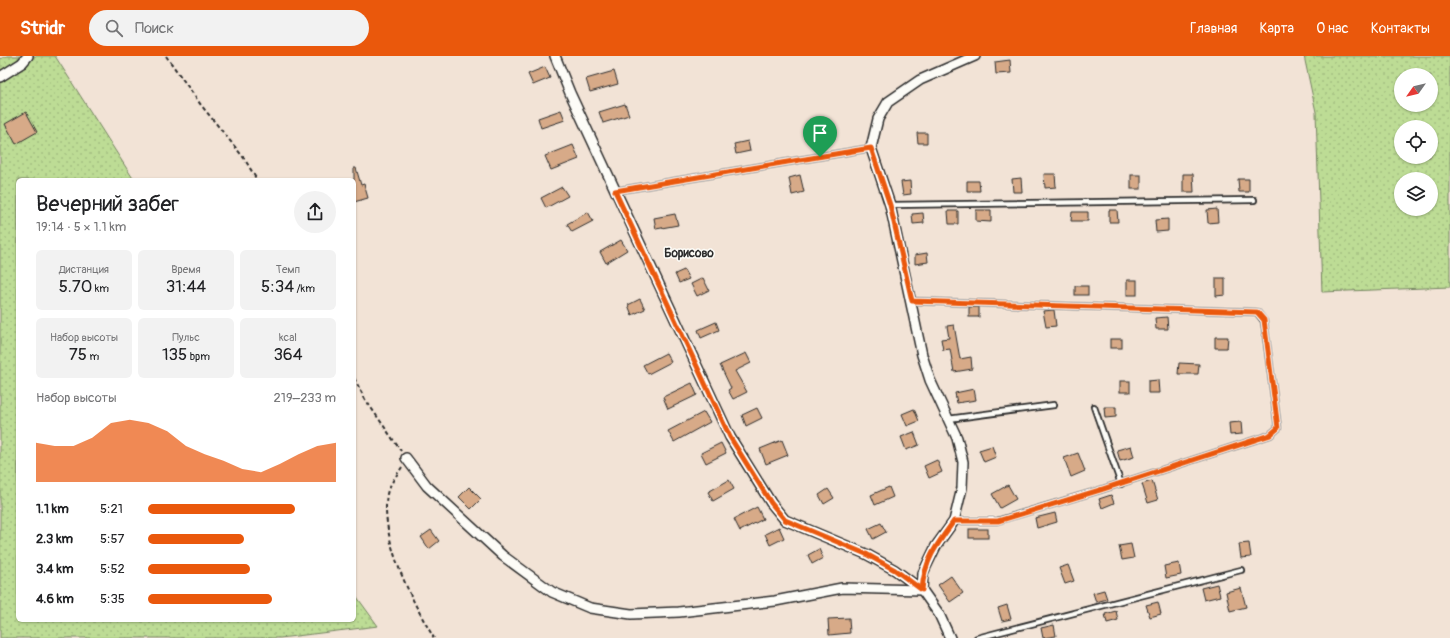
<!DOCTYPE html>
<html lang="ru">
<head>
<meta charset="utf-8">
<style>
  :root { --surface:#fff; --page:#f2f2f2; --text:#202124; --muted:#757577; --accent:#ea580c }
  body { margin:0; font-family:Pangolin,sans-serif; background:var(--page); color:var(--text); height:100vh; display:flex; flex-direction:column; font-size:15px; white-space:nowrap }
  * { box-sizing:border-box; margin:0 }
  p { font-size:13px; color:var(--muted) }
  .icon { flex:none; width:22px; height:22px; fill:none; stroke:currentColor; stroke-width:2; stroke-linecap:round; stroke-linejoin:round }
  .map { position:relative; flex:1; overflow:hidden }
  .details { position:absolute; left:16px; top:122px; width:340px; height:444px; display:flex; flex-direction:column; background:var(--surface); border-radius:6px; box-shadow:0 1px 3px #0004 }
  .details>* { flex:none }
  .needle { width:26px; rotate:236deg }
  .buttons { position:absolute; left:1394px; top:12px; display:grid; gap:8px }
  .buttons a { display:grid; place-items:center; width:44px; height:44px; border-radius:50%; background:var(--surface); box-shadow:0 1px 3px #0004; font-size:20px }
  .pin { position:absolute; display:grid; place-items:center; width:34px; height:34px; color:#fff; margin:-41px -17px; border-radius:50% 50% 50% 0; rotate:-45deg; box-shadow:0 0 4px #0007 }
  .pin .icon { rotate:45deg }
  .round { display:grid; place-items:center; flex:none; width:42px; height:42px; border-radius:21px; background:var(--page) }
  .summary { display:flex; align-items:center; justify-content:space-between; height:68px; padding:0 20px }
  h1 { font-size:22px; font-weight:600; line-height:30px }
  .stats { display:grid; grid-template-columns:repeat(3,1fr); gap:6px; height:68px; padding:4px 20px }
  .stats div { display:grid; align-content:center; border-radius:6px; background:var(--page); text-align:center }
  .stats b { font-size:17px; font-weight:600 }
  .stats small { font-size:11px; font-weight:400 }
  .stats p { font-size:11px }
  .chart { height:112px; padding:8px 20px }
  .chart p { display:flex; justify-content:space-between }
  .chart svg { width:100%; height:72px; margin-top:4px; fill:var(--accent); opacity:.7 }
  ul { padding:0 20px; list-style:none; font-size:13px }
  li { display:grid; grid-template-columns:64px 48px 1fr; align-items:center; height:30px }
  li i { height:10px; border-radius:5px; background:var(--accent) }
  header { display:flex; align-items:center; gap:24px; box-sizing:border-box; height:56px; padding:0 20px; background:var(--accent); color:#fff }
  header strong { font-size:19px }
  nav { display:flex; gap:22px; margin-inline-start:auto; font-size:14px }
  .search { width:280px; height:36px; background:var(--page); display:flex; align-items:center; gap:10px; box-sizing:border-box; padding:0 14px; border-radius:22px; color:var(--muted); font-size:15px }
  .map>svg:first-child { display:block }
  .grass { fill:url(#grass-dots); stroke:#748460; fill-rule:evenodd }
  .building { fill:#d7aa88; stroke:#2b2b2b }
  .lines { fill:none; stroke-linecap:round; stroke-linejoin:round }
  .lane-casing { stroke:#2b2b2b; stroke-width:8 }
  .street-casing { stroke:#2b2b2b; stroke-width:12 }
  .path { stroke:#2b2b2b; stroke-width:2; stroke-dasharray:4 3; stroke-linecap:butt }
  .lane { stroke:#fdfcf7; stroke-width:4.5 }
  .street { stroke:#fdfcf7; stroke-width:9 }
  .route-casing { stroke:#fff; stroke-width:8 }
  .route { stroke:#ea580c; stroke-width:5 }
  .labels { text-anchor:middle; stroke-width:3; stroke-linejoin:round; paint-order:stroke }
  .quarter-label { font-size:12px; font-weight:bold; fill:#2b2b2b; stroke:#fdfcf7 }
</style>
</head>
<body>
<header>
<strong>Stridr</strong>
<div class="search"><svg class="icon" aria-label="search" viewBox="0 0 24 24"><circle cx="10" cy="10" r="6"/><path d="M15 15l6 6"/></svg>Поиск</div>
<nav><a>Главная</a><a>Карта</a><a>О нас</a><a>Контакты</a></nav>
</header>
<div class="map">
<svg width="1450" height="582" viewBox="0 0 1450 582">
  <defs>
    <pattern id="grass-dots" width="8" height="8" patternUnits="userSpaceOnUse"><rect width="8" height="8" fill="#bddc95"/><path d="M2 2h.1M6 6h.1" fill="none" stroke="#a3bd81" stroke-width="1.8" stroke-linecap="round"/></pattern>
  </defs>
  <rect width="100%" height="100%" fill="#f2e3d6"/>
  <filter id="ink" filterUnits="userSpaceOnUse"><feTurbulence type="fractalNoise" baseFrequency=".025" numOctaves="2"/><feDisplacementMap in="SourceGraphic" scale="8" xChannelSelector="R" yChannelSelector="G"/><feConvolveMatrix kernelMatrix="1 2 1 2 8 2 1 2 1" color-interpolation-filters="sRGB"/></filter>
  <g filter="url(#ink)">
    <g class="grass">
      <polygon points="7,0 55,0 134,124 18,124 18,564 354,564 354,537 378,570 280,582 0,582 0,3"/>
      <path d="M1304,0H1450V231L1322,236L1316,56ZM1401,19H1431V49H1401ZM1401,71H1431V101H1401ZM1401,123H1431V153H1401Z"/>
    </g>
    <g class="building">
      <polygon points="1010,4 1011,17 996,18 995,6"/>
      <polygon points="545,11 550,22 533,29 528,18"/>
      <polygon points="614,15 618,28 590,36 586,23"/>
      <polygon points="625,48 629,59 603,67 599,56"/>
      <polygon points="561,54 565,64 541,72 538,62"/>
      <polygon points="26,56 37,76 16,88 5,68"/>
      <polygon points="917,77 927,77 927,87 918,87"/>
      <polygon points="748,85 750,95 736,98 734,88"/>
      <polygon points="573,89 579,103 551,114 545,100"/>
      <polygon points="354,112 356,112 361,129 364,128 368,142 354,146"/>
      <polygon points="1044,118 1055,118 1056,131 1045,132"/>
      <polygon points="1183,118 1193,118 1194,136 1183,136"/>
      <polygon points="800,119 804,136 792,139 789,122"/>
      <rect x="1131" y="119" width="10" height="14"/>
      <polygon points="1021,122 1022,136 1013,136 1012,123"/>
      <polygon points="1238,123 1249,123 1249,136 1239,136"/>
      <polygon points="910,125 911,138 903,139 901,126"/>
      <polygon points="967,125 979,125 980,135 967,135"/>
      <polygon points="562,131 568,140 546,152 541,142"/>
      <polygon points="1217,153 1218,166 1208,167 1207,154"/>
      <polygon points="976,154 991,154 991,166 976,165"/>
      <polygon points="1109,154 1117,154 1118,166 1109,166"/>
      <polygon points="948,155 958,155 958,168 949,168"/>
      <polygon points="588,156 593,165 572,176 567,168"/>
      <polygon points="1072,156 1088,156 1088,165 1071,165"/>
      <polygon points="923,157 924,167 913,168 912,158"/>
      <polygon points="675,158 678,169 656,173 654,162"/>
      <polygon points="1168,163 1168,175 1156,176 1155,164"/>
      <polygon points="621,184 627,194 606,207 600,196"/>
      <polygon points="927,197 928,206 915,208 915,199"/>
      <polygon points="684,214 689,223 679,227 675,218"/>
      <polygon points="703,222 709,234 697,240 691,228"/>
      <polygon points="1216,222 1225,222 1225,239 1216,240"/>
      <rect x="1127" y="224" width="10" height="15"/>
      <rect x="1075" y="230" width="13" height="9"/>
      <polygon points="640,243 645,253 632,259 628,249"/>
      <rect x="969" y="251" width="10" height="10"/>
      <polygon points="1054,254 1056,270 1046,271 1043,255"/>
      <polygon points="1167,261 1168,273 1156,273 1155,262"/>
      <polygon points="716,266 719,274 701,282 698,274"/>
      <polygon points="954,269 960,303 971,301 972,313 954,316 950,293 943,294 941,283 949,282 947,270"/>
      <polygon points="1215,281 1228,281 1227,292 1215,292"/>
      <rect x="1110" y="283" width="12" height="9"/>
      <polygon points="666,297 671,306 648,318 643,309"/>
      <polygon points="746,297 751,307 735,315 747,336 733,343 728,334 731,332 720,309"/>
      <polygon points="1179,307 1199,308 1198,318 1178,318"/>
      <polygon points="1158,324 1159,337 1148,337 1148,325"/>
      <rect x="1120" y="325" width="10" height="11"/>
      <polygon points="692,327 697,339 668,353 663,341"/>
      <polygon points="974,333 976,344 957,347 955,337"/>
      <polygon points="1104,351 1116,351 1116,361 1105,362"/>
      <polygon points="757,352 762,362 746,370 742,359"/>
      <polygon points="914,353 919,365 907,370 902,358"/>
      <polygon points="704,356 710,366 674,386 668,375"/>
      <polygon points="1241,366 1242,378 1230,379 1229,367"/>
      <polygon points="914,376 919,389 906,394 901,381"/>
      <polygon points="782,384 788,399 766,408 760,393"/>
      <polygon points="721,387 726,397 706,407 701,397"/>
      <polygon points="992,390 996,401 984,406 979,394"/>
      <polygon points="1131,390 1134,401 1120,405 1117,394"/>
      <polygon points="1078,397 1085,415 1071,421 1064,402"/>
      <polygon points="937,404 942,416 929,422 924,410"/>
      <polygon points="729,424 734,433 713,445 708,436"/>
      <polygon points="1152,425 1158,444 1148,447 1142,428"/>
      <polygon points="1008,429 1016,443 1000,452 992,438"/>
      <polygon points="469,431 481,443 471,453 459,441"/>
      <polygon points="889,431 893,441 875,449 871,439"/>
      <polygon points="828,433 834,442 824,448 819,439"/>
      <polygon points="1111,439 1114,447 1102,452 1099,443"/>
      <polygon points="757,451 763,463 740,475 734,463"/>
      <polygon points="1055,457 1057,466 1037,472 1035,462"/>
      <polygon points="881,467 886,476 873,483 868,473"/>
      <polygon points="779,471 784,482 770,489 765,478"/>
      <rect x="969" y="473" width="19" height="9"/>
      <polygon points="431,474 439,485 429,493 421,481"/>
      <polygon points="1249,487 1251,501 1241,502 1239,488"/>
      <polygon points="1131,488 1134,502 1122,504 1119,490"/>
      <polygon points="819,493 823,502 812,508 808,499"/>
      <polygon points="1179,507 1181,519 1166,522 1164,510"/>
      <polygon points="1068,509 1074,525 1065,528 1059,512"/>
      <polygon points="951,520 963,537 950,546 938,529"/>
      <polygon points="1217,528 1220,540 1204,544 1201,532"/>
      <polygon points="1241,532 1246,551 1230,555 1226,536"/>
      <polygon points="1104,534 1107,543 1096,546 1093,537"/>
      <polygon points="1158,546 1161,558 1150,561 1146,549"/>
      <polygon points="1007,549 1011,563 1002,565 998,552"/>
      <polygon points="1116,555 1118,564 1107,567 1105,558"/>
      <polygon points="849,562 850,577 829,579 828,563"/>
      <polygon points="1054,569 1056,580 1043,582 1041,572"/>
    </g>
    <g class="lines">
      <defs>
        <g id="lane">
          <polyline points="615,135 871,92"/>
          <polyline points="890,149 1254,144"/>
          <polyline points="912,245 1257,256 1264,265 1278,372 1270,379 1100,434 997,465 954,465"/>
          <polyline points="1094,351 1121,428"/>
          <polyline points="948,363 1054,349"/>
          <polyline points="977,582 1241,514"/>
        </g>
        <g id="street">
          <polyline points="555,0 570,37 730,381 771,447 785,464 866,498 895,514 922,534 939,558 950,582"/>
          <polyline points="0,21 22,7 28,0"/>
          <polyline points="406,402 427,430 503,500 552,536 590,552 631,558 679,556 775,545 842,532 922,534 923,517 936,490 954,465 962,432 963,406 957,382 930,324 922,299 890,149 871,92 878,63 888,46 920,24 975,0"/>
        </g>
      </defs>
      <use href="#lane" class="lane-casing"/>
      <use href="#street" class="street-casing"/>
      <g class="path">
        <polyline points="166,0 201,49 244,102 257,124"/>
        <polyline points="354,322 365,343 401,395"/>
        <path d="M402,411C397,419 389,429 387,438C380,483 411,544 434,582"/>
      </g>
      <use href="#lane" class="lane"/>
      <use href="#street" class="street"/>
    </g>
  </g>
  <g class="lines" filter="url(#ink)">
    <defs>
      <path id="route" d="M871,92L890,149L912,245L1257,256L1264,264L1278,372L1270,379L1100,434L998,465H954C937,488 924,505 922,534L895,514L866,498L785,464L771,447L730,381L615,135Z"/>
    </defs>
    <use href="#route" class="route-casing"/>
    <use href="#route" class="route"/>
  </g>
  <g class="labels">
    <g class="quarter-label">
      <text x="689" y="201">Борисово</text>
    </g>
  </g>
</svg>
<div class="buttons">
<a><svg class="needle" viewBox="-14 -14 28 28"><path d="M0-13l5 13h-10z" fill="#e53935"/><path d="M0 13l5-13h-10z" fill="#757577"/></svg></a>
<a><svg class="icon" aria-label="locate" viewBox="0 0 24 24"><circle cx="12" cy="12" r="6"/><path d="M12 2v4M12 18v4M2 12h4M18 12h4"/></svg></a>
<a><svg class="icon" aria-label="layers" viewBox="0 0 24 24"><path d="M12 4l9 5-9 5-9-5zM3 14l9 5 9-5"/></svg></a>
</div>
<div class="pin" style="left:820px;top:101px;background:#1e9e55"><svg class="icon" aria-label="arrive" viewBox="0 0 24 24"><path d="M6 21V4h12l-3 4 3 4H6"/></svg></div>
<section class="details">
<div class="summary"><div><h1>Вечерний забег</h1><p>19:14 · 5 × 1.1 km</p></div><a class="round"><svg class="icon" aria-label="share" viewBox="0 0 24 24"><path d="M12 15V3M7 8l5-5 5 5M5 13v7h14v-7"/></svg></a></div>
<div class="stats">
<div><p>Дистанция</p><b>5.70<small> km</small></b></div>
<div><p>Время</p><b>31:44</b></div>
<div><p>Темп</p><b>5:34<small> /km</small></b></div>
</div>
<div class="stats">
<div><p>Набор высоты</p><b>75<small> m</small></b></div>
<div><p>Пульс</p><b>135<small> bpm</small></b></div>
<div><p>kcal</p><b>364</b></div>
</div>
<div class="chart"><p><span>Набор высоты</span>219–233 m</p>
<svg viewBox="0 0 160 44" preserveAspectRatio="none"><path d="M0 44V20L10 22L20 22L30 17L40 8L50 6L60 8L70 13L80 22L90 27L100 31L110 36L120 38L130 33L140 27L150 22L160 20V44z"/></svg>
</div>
<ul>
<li><b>1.1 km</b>5:21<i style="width:78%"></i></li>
<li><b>2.3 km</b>5:57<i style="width:51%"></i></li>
<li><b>3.4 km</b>5:52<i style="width:54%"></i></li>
<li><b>4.6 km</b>5:35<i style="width:66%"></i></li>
</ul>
</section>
</div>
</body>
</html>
